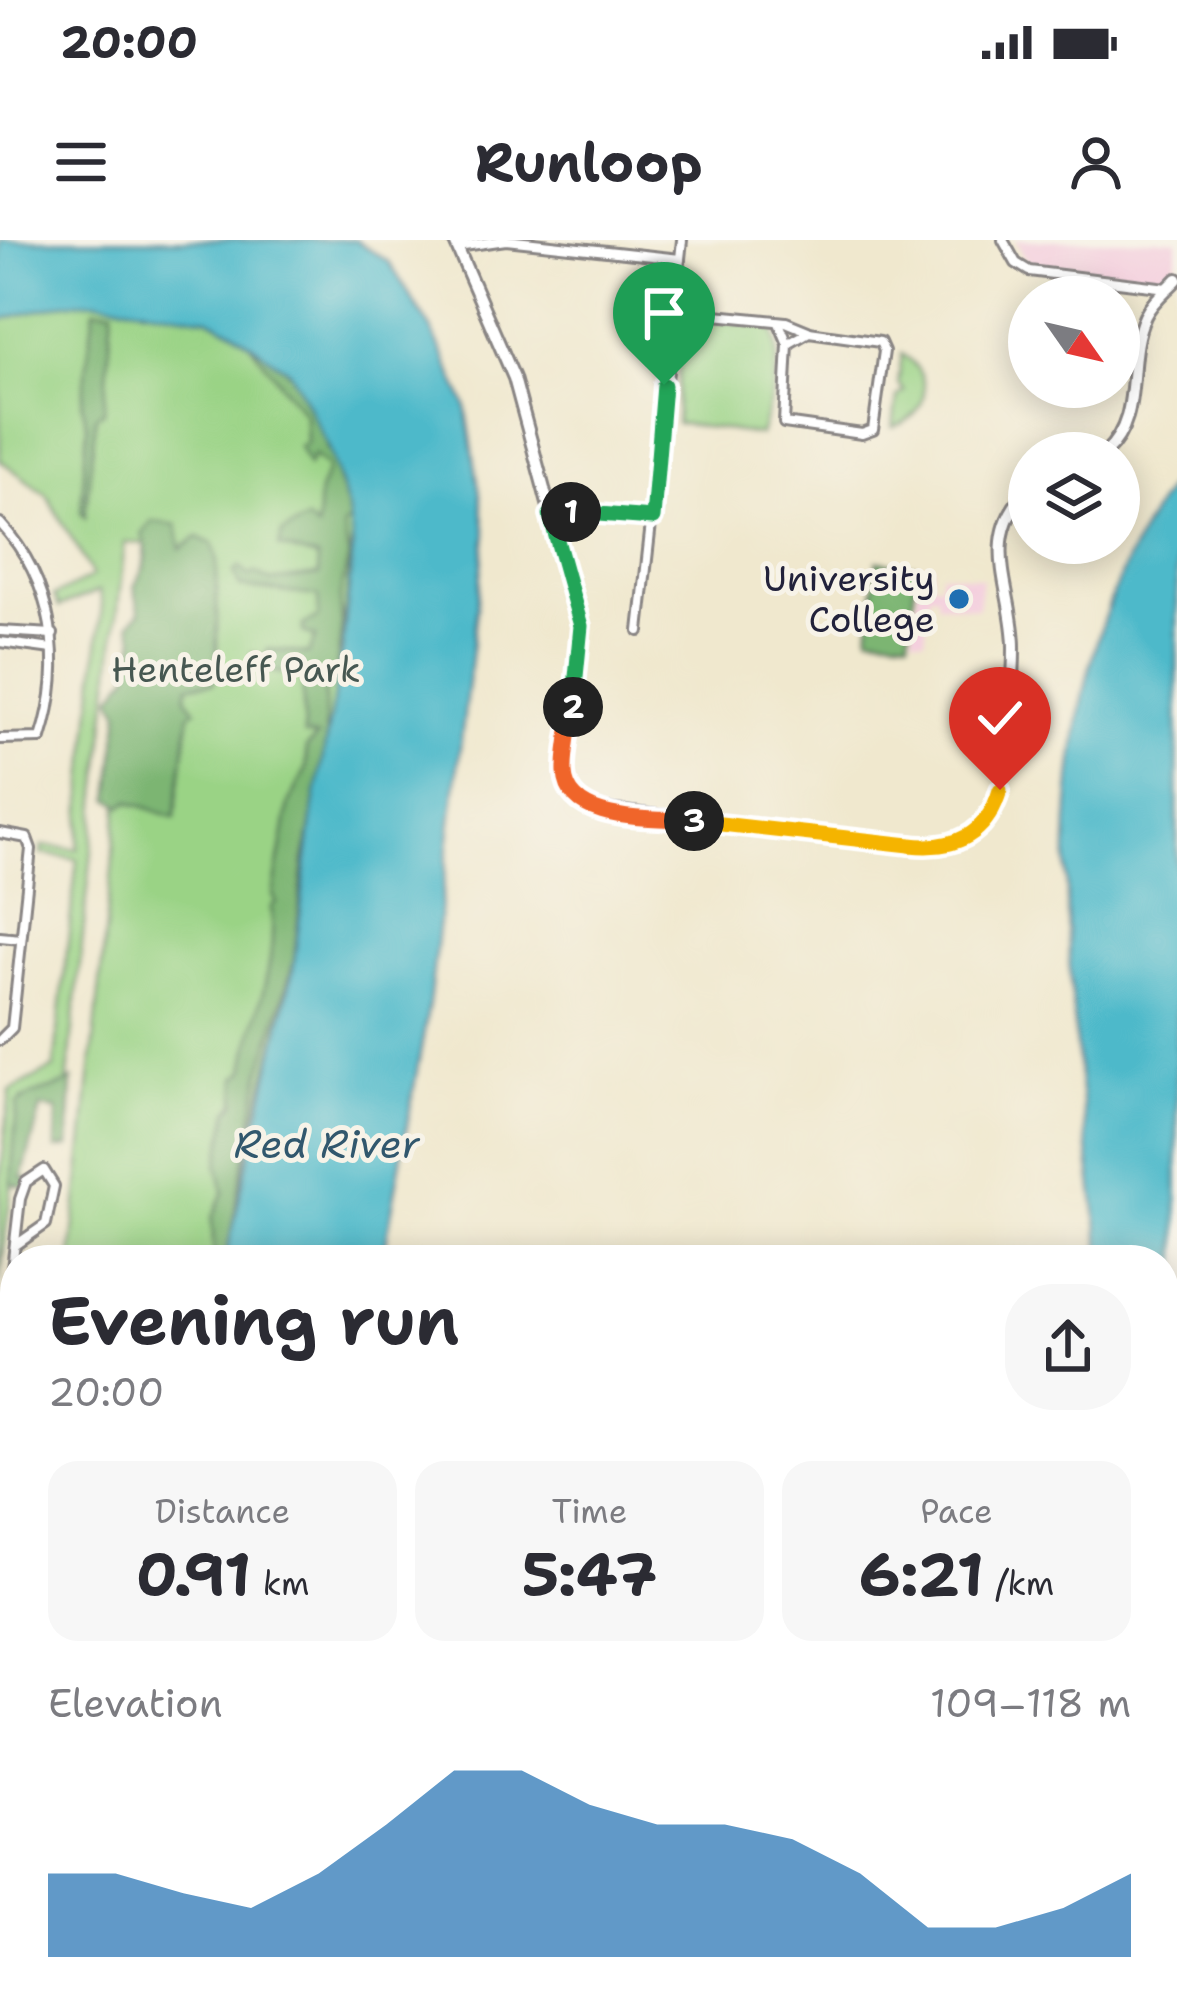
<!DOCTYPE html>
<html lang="en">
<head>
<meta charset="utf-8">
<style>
  :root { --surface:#fff; --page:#f7f7f7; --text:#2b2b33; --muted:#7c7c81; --accent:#1f6fb2 }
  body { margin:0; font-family:"Shantell Sans",sans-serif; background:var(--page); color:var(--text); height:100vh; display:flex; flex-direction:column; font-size:45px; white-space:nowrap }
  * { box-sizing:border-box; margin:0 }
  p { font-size:39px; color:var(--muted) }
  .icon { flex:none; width:66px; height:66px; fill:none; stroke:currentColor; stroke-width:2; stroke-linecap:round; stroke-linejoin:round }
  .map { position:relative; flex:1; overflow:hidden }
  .panel { position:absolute; left:0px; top:1005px; width:1179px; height:768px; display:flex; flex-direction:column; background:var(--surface); border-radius:48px 48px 0 0; box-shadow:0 6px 30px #0003 }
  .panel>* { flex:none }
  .needle { width:78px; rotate:124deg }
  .buttons { position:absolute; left:1008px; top:36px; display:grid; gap:24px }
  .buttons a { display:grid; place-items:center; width:132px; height:132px; border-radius:50%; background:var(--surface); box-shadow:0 6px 30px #0003; font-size:60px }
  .pin { position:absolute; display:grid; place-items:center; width:102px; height:102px; color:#fff; margin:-123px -51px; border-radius:50% 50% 50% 0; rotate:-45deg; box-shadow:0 0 12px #0007 }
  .pin .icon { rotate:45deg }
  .km { position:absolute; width:60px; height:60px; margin:-30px; border-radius:50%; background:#222; color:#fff; font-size:33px; line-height:60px; text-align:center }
  .round { display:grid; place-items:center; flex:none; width:126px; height:126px; border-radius:48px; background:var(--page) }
  .headline { display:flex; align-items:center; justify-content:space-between; height:204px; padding:0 48px }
  h1 { font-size:66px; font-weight:700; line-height:90px }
  .figures { display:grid; grid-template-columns:repeat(3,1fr); gap:18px; height:204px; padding:12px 48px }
  .figures div { display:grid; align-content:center; border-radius:30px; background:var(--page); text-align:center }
  .figures b { font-size:60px; font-weight:700 }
  .figures small { font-size:33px; font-weight:400 }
  .figures p { font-size:33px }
  .chart { height:336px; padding:24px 48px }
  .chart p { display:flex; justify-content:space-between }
  .chart svg { width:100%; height:216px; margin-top:12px; fill:var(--accent); opacity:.7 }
  .status { display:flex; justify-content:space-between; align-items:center; height:84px; padding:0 60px; background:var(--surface); direction:ltr }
  .status svg { height:33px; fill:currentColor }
  header { display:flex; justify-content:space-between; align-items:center; height:156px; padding:0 48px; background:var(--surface); font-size:54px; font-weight:700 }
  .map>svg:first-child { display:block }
  .built { fill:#f4cfde }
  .green { fill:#9ad385; stroke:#5e7a60; stroke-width:3 }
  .forest { fill:#7bb572; stroke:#4e6c56; stroke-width:3 }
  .water { fill:#4eb9ca; stroke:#386e82; stroke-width:3 }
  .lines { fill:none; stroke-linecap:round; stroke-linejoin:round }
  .minor-casing { stroke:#898584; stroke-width:14 }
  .tertiary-casing { stroke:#898584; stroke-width:16 }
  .secondary-casing { stroke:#898584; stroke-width:18 }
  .minor { stroke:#fff; stroke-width:8 }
  .tertiary { stroke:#fff; stroke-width:10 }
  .secondary { stroke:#fae7c3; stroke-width:12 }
  .split-1-casing { stroke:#fff; stroke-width:24 }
  .split-2-casing { stroke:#fff; stroke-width:24 }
  .split-3-casing { stroke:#fff; stroke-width:24 }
  .split-4-casing { stroke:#fff; stroke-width:24 }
  .split-5-casing { stroke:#fff; stroke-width:24 }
  .split-1 { stroke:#22a559; stroke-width:15 }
  .split-2 { stroke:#22a559; stroke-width:15 }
  .split-3 { stroke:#f0652b; stroke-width:15 }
  .split-4 { stroke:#f5b400; stroke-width:15 }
  .split-5 { stroke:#f5b400; stroke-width:15 }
  .poi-dot { fill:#1f6fb2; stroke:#f7f3e8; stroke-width:4.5 }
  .labels { text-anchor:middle; stroke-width:10; stroke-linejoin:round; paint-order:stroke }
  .poi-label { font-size:36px; fill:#22223b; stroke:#f7f3e8; text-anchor:end }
  .park-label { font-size:36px; fill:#465751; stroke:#f7f3e8 }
  .water-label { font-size:39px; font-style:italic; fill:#31576d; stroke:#f7f3e8 }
</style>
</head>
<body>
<div class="status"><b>20:00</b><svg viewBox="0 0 49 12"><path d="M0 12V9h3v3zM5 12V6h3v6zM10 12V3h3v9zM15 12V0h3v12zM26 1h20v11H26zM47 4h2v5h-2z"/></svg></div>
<header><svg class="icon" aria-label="menu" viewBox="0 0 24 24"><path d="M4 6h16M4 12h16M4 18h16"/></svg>Runloop<svg class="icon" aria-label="person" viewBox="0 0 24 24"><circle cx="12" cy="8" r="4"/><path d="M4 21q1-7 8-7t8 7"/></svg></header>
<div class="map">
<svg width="1177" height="1773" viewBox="0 0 1177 1773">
  <rect width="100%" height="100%" fill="#f7f3e8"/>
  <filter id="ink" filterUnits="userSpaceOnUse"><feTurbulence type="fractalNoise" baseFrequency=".00833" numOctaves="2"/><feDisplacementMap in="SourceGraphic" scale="24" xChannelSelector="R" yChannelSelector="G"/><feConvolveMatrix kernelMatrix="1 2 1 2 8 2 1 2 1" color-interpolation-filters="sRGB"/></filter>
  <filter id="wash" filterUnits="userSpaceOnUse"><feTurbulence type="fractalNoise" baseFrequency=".004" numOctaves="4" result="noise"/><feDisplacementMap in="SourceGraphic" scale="48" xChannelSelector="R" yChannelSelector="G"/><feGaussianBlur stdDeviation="2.7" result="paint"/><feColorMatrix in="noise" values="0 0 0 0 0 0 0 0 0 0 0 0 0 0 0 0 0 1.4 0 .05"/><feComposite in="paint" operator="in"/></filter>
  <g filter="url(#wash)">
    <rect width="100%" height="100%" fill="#f0e8ce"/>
    <g class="built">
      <polygon points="1015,0 1177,0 1177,16 1171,37 1165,39 1028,23"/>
      <polygon points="921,324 933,325 932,343 940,344 941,333 982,338 978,368 937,363 938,355 930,354 925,399 913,397"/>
    </g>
    <g class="green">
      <polygon points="105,55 237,81 318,168 354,279 338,443 313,571 293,730 249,902 226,1020 71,1020 146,304 125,302 65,864 22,860 0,1041 0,942 10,851 54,828 77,619 41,614 43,606 78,609 102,365 99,351 59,367 54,356 93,336 47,255 0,220 0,74"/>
      <path d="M687,78L771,87C787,117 769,166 760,195L676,183L681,85Z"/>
      <path d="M902,114C934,134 931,176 893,187L897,157L904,151L898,144Z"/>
      <polygon points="1177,1380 1177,1465 1164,1478 1164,1397"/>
      <polygon points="57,1758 102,1758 117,1773 40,1773"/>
    </g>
    <g class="forest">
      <polygon points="94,69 113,69 104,171 96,176 85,277 81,272 87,186 82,164"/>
      <path d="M244,96C283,122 324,160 327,209L339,211L342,223L336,234L351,280L343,287L349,317L340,356L342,384L336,437L325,452L326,514L304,620L294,721L261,831L226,1020H214L212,979L224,952L218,925L229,871L236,863L237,837L245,831C252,776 279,724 271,667L276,662L273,655L289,564L306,529V508L317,497L304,495L302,431L279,433L254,425L252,413L266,416L268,409L308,414L316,397L303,393V385L319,377L318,356L240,347L234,332L240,327L249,336L255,333L271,341L319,335L317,318L279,307L282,293L307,280L317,288L319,252L328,228L314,215L308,225L299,206L306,203L305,175Z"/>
      <path d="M152,281L177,285L181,309L198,297L213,304L217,317V434L213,443L189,445L186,457L196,470L190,473L175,578L129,561L123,566L110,559L120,472L112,457L129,435L135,398L130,383L140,372L134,347C144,326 152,321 142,294Z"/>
      <polygon points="877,321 917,326 909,399 869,395"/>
      <path d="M72,840L69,907L56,909L57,870L41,868L22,938L32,941L27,948L11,944L17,864C34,849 56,852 72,840Z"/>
    </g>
    <g class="water">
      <polygon points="0,0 355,0 389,22 433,92 466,165 486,294 429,764 383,1020 225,1020 293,730 313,571 342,412 353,308 348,270 328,206 297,144 289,131 233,91 208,78 99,61 65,63 0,80"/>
      <path d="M1177,234V1373L1164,1393V1020H1102C1070,761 1015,463 1177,234Z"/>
    </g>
  </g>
  <g filter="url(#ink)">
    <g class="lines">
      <defs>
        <g id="minor">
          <polyline points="1003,0 1016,23 1029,31 1167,48"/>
          <polyline points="457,7 506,0 680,19"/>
          <polyline points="674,71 786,82 808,91"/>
          <polyline points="779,83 788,104 784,183 862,194 873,190 884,111 880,102 809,92 788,104"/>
          <polyline points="667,141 682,0"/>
          <polyline points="552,275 653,278"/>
          <path d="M0,283C54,341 65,424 41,498L0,499"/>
          <polyline points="0,391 53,394"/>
          <polyline points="639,391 667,140"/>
          <polyline points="0,402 52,409"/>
          <polyline points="0,593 27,598 31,609 12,788 0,800"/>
          <polyline points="0,697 21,699"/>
          <polyline points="0,1134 20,959 26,942 44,930 54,946 46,984 16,1005"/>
          <polyline points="0,1528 15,1543"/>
          <polyline points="0,1615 15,1600"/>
          <polyline points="1164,1675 1177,1681"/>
          <polyline points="229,1758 243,1773"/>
          <polyline points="0,1760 15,1734"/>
          <polyline points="564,1773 567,1758"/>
          <polyline points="1172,1773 1177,1721"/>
        </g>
        <g id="tertiary">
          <path d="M454,0L514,138L581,386L565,528L569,550L588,568L925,606C965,607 989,588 1000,550C1005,504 1014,456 1014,409C1015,353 977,297 1029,250"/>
          <path d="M1105,213C1145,176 1124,121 1145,76C1152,61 1166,51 1177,39"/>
          <polyline points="1164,1483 1177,1470"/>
          <polyline points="1079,1773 1081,1758"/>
        </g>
        <g id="secondary">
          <polyline points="0,1421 15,1436"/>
          <polyline points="0,1443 15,1459"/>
          <polyline points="318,1758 338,1773"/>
          <polyline points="340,1758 364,1773"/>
        </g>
      </defs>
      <use href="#minor" class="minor-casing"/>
      <use href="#tertiary" class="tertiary-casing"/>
      <use href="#secondary" class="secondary-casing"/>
      <use href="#minor" class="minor"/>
      <use href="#tertiary" class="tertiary"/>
      <use href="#secondary" class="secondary"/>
    </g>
  </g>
  <g class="lines" filter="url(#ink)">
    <defs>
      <polyline id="split-1" points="571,272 653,278 664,145"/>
      <polyline id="split-2" points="571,272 550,275 581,386 573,467"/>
      <path id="split-3" d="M573,467C570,488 564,511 565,533C568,585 656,577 694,581"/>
      <polyline id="split-4" points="694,581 910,605"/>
      <path id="split-5" d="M910,605C955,610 987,595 1000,550"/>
    </defs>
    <use href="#split-1" class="split-1-casing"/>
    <use href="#split-2" class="split-2-casing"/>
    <use href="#split-3" class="split-3-casing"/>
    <use href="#split-4" class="split-4-casing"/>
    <use href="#split-5" class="split-5-casing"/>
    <use href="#split-1" class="split-1"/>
    <use href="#split-2" class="split-2"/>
    <use href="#split-3" class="split-3"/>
    <use href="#split-4" class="split-4"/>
    <use href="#split-5" class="split-5"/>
  </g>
  <circle class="poi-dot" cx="959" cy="359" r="12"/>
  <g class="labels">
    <g class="poi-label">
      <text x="935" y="351">University<tspan x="935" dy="41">College</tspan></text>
    </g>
    <g class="park-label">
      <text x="236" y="442">Henteleff Park</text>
    </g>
    <g class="water-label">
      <text x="327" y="918">Red River</text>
    </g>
  </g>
</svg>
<div class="buttons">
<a><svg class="needle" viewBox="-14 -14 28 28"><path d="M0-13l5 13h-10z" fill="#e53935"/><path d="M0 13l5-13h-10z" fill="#7c7c81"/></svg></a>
<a><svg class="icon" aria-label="layers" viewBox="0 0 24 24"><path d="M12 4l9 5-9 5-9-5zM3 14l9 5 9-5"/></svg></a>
</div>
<div class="pin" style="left:664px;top:145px;background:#1e9e55"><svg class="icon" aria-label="arrive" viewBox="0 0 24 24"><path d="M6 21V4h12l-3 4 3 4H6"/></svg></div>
<div class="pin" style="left:1000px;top:550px;background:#d93025"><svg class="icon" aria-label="check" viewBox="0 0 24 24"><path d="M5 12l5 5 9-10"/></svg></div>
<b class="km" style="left:571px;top:272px">1</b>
<b class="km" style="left:573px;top:467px">2</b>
<b class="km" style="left:694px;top:581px">3</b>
<section class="panel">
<div class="headline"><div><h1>Evening run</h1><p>20:00</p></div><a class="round"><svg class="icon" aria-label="share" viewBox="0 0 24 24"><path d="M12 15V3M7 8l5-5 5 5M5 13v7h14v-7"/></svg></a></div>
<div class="figures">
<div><p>Distance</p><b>0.91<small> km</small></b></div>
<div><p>Time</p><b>5:47</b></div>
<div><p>Pace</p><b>6:21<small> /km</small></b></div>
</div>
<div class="chart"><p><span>Elevation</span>109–118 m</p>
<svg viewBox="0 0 160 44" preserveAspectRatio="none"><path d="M0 44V27L10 27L20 31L30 34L40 27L50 17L60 6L70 6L80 13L90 17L100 17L110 20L120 27L130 38L140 38L150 34L160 27V44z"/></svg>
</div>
</section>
</div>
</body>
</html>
